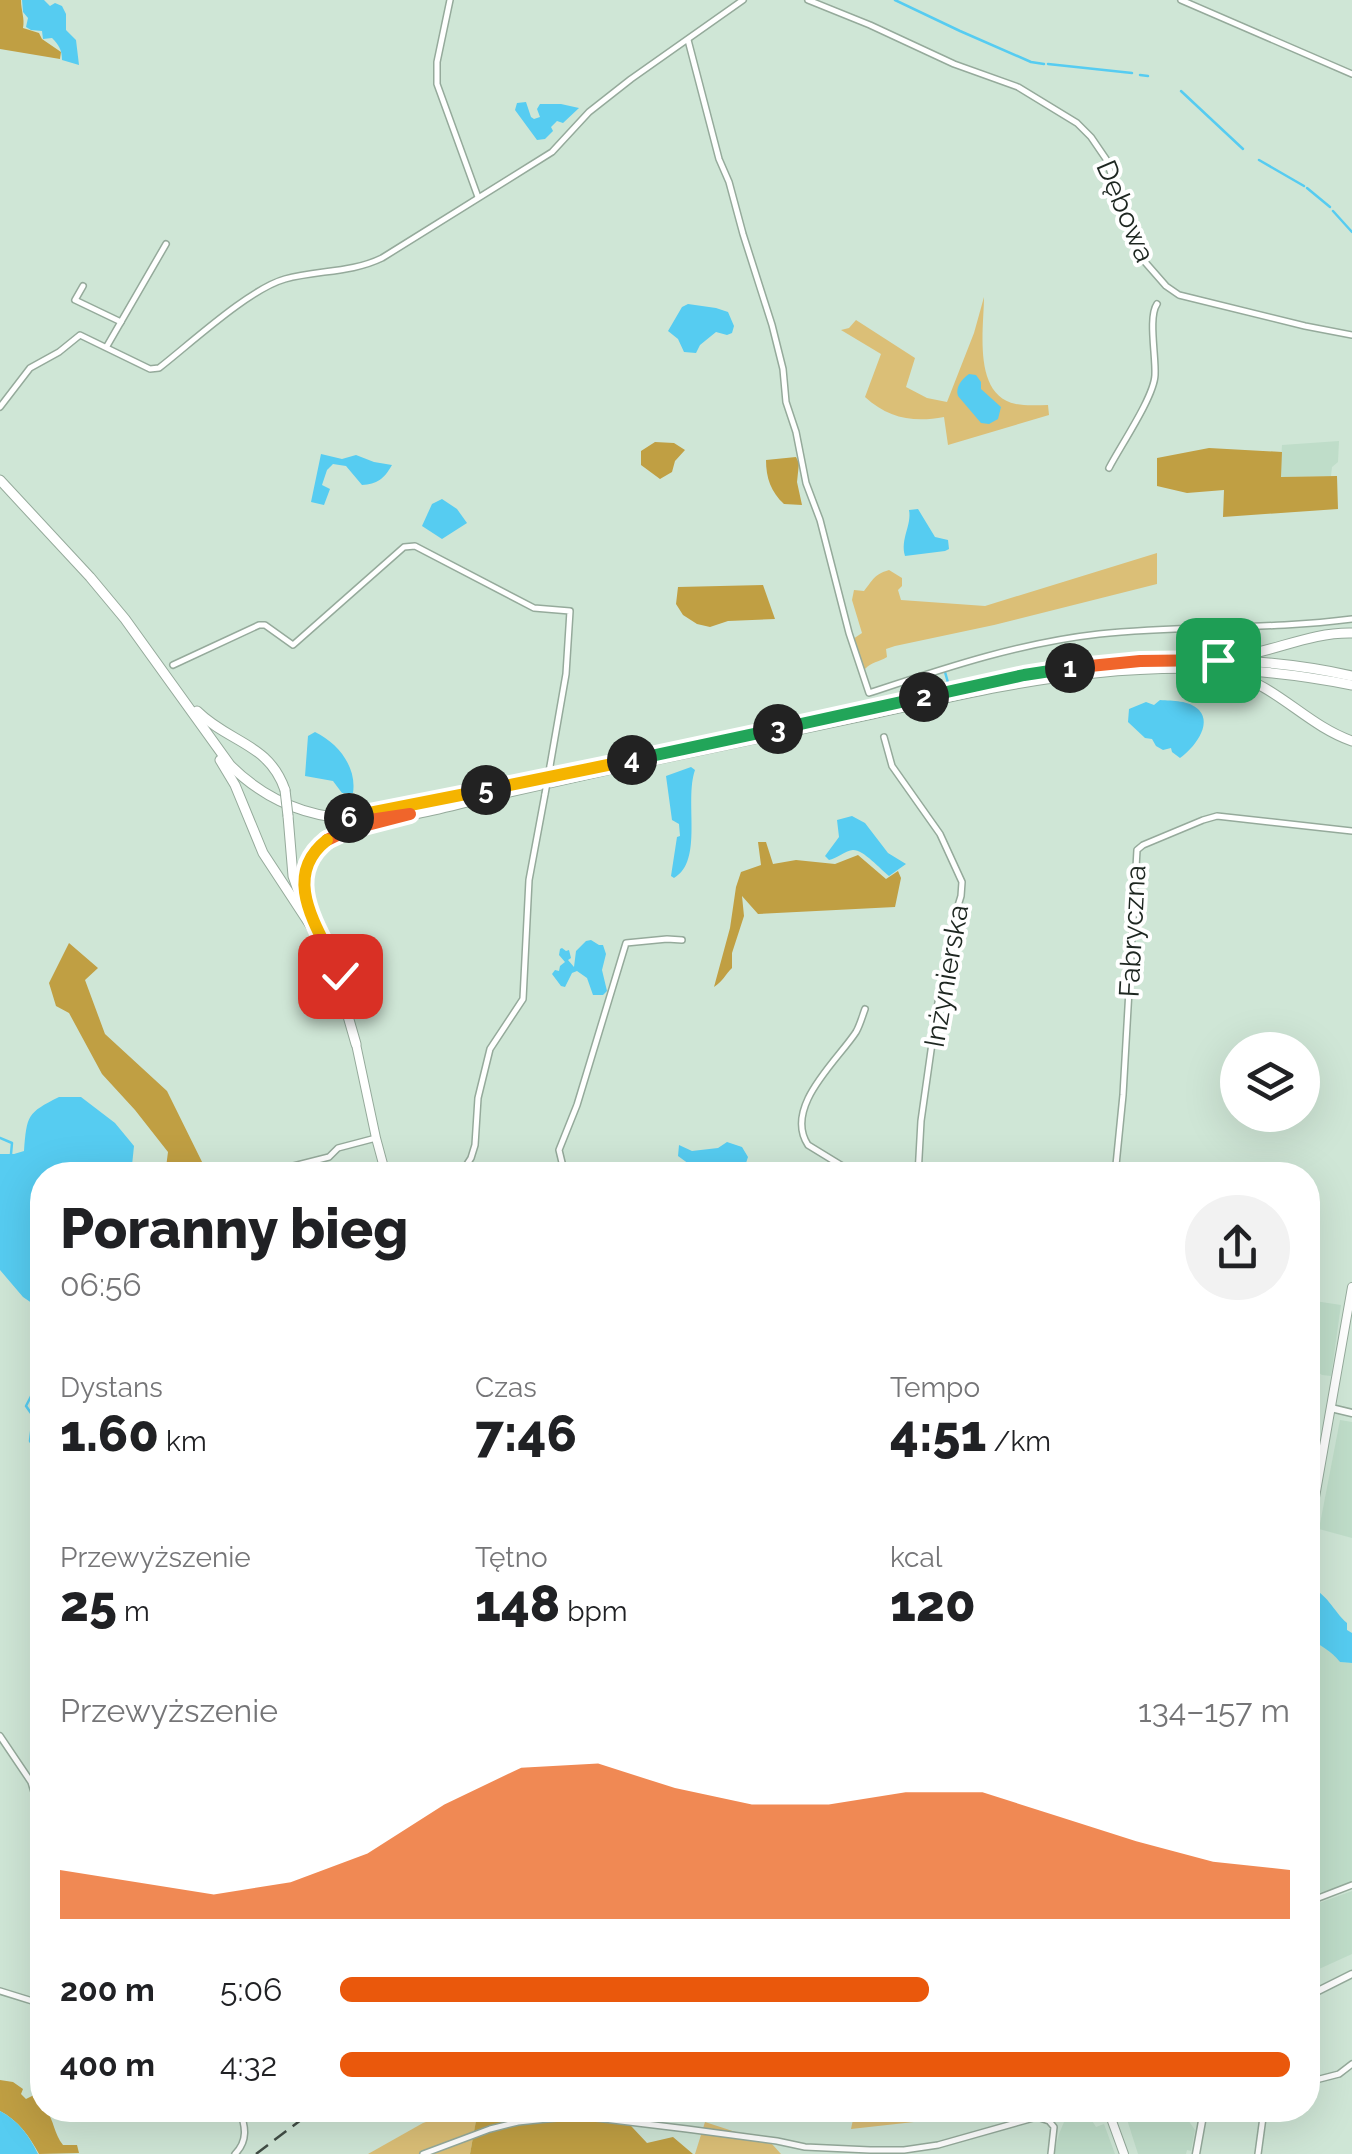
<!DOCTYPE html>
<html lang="pl">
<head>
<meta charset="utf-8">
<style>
  :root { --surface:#fff; --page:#f2f2f2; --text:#202124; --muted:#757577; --accent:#ea580c }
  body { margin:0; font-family:Raleway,sans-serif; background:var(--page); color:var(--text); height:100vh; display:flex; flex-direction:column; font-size:38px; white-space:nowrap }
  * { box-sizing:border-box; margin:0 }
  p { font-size:32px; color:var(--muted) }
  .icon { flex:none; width:55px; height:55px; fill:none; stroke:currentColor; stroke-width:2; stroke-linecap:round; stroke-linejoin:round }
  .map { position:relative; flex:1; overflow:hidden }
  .panel { position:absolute; left:30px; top:1162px; width:1290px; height:960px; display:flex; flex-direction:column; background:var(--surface); border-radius:40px; box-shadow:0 10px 40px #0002 }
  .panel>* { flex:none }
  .tools { position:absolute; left:1220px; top:1032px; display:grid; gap:20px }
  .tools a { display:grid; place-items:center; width:100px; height:100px; border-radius:50%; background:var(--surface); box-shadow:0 10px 40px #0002; font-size:50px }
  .pin { position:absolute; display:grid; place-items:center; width:85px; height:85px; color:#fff; margin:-42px; border-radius:20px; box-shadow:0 5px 15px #0006 }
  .km { position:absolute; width:50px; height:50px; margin:-25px; border-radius:50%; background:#222; color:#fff; font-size:28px; line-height:50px; text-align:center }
  .round { display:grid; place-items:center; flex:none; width:105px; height:105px; border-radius:52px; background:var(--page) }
  .headline { display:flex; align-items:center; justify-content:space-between; height:170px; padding:0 30px }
  h1 { font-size:55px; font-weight:800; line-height:75px }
  .metrics { display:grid; grid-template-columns:repeat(3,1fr); gap:15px; height:170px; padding:10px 30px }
  .metrics div { display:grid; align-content:center }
  .metrics b { font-size:50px; font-weight:800 }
  .metrics small { font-size:28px; font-weight:400 }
  .metrics p { font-size:28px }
  .chart { height:280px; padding:20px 30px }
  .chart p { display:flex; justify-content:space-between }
  .chart svg { width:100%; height:180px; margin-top:10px; fill:var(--accent); opacity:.7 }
  ul { padding:0 30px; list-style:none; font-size:32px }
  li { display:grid; grid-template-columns:160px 120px 1fr; align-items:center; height:75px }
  li i { height:25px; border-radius:12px; background:var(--accent) }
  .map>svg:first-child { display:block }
  .built { fill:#bfddc9 }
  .green { fill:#dbbf77 }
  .forest { fill:#c09f43 }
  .water { fill:#56ccf1 }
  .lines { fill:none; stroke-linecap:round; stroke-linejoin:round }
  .stream { stroke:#56ccf1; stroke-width:2.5 }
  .minor-casing { stroke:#95aa9b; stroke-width:8 }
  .tertiary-casing { stroke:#95aa9b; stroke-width:9 }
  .secondary-casing { stroke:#95aa9b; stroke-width:10 }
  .primary-casing { stroke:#95aa9b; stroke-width:11 }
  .minor { stroke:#fff; stroke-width:5 }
  .tertiary { stroke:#fff; stroke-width:6 }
  .secondary { stroke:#fff; stroke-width:8 }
  .primary { stroke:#fff; stroke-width:9 }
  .rail { stroke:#424e46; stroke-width:2.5; stroke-dasharray:15 8; stroke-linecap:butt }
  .minor-bridge-casing { stroke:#95aa9b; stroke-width:8; stroke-linecap:butt }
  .primary-bridge-casing { stroke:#95aa9b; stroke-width:11; stroke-linecap:butt }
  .minor-bridge { stroke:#fff; stroke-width:5 }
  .primary-bridge { stroke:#fff; stroke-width:9 }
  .split-1-casing { stroke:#fff; stroke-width:20 }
  .split-2-casing { stroke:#fff; stroke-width:20 }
  .split-3-casing { stroke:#fff; stroke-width:20 }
  .split-4-casing { stroke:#fff; stroke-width:20 }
  .split-5-casing { stroke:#fff; stroke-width:20 }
  .split-6-casing { stroke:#fff; stroke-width:20 }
  .split-7-casing { stroke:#fff; stroke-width:20 }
  .split-8-casing { stroke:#fff; stroke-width:20 }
  .split-1 { stroke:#f0652b; stroke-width:12 }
  .split-2 { stroke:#22a559; stroke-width:12 }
  .split-3 { stroke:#22a559; stroke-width:12 }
  .split-4 { stroke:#22a559; stroke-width:12 }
  .split-5 { stroke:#f5b400; stroke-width:12 }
  .split-6 { stroke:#f5b400; stroke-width:12 }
  .split-7 { stroke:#f0652b; stroke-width:12 }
  .split-8 { stroke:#f5b400; stroke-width:12 }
  .labels { text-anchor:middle; stroke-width:8; stroke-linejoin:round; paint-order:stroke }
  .street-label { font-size:28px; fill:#1d2620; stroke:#fff }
</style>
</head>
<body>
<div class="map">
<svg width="1352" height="2154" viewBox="0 0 1352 2154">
  <rect width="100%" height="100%" fill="#cfe6d6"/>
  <g class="built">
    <polygon points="1339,441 1338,462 1332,467 1331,476 1280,477 1282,445"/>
    <polygon points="1308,1300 1341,1305 1331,1376 1322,1375 1308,1365"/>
    <polygon points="1340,1420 1352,1422 1352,1538 1319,1529"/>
    <polygon points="1308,1639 1325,1647 1336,1655 1340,1662 1352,1663 1352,1883 1308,1896"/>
    <polygon points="1352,1891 1352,1954 1308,1974 1308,1907"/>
    <polygon points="1069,2110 1085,2110 1096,2127 1104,2124 1115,2154 1054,2154 1059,2134"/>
    <polygon points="1124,2110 1191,2110 1194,2112 1188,2120 1195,2130 1191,2151 1187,2150 1186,2154 1138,2154"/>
  </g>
  <g class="green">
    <path d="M984,297C984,328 972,395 1016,404C1026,406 1038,405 1048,405L1049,415L948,445L944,417C913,423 888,418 865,397L881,354L841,330L849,328L856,320L915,358L906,387L927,398L947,402L974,333Z"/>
    <path d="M1157,553V584L994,625L895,646L886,649L887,657C879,662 871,662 865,669L862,666L853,639L862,633L852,600L854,590L864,591C874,579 873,575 889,570L902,578V586L898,590L901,600L985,606Z"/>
    <polygon points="461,2110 478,2110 470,2154 368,2154 423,2123"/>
    <polygon points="855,2110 975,2110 932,2120 851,2129"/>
    <polygon points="705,2122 772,2144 781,2154 695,2154"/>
  </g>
  <g class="forest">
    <path d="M0,0H21C21,11 25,18 23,28L39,33L42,39L61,52L60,59L0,49Z"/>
    <polygon points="655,442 674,443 685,450 675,461 672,472 660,479 641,465 641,451"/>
    <polygon points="1209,448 1282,452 1281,477 1337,476 1338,509 1223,517 1224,490 1187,493 1157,486 1157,458"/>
    <path d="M796,457L799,463L797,482L802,505L784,504C771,492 766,478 766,460Z"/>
    <polygon points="763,585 775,619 728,621 710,627 697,624 683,615 676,604 678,587"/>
    <path d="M758,842H766L773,864L796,860L835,864L858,855L886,879L898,871L901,878L895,907L758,914L742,896L744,916L732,953V968C725,975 723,981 714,987L730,928L736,887L741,872L761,865Z"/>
    <polygon points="69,943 98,968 85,980 105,1034 167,1091 206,1170 206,1175 165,1175 168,1152 135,1110 102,1074 69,1013 56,1006 49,983"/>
    <path d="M0,2080L13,2082L23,2089L21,2094L26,2099L34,2095L42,2106V2110H46C54,2120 54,2134 63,2145H77L79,2153L39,2154C30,2137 18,2120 0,2111Z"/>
    <polygon points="488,2110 611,2110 618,2112 647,2143 673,2137 693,2154 470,2154 477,2115"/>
  </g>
  <g class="water">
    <path d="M22,0H44L50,6L55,3L62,6L66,14V30L76,40L79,65L62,60C62,50 59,45 52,38L43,39L42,31L31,30L26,27L28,18L23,12Z"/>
    <polygon points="526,102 531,117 534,119 540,117 537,109 540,104 561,104 579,108 563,123 557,121 551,127 553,131 545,139 537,140 515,110 517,103"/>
    <polygon points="688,304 716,308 728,312 734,326 732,333 727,335 716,332 700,345 696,353 684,352 678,339 668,331 682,307"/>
    <path d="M969,374L976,375L981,382V389L1001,407L998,419L989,424L981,423L958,396C955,387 962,379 969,374Z"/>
    <path d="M321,454L342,459L356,455L374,462L392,465C384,479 377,484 362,485L346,466L333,464L327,470L322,485L330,489L324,505L311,502Z"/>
    <polygon points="442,499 457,509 467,523 442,539 422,526 432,504"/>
    <path d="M918,509L935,537L948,540L949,549L945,551L905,556C900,539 912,525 909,510Z"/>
    <path d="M1160,700C1173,701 1189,700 1199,710C1213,725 1193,749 1180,758L1172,752L1171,748L1163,750L1156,746L1152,739L1145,738L1128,722L1129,709L1146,702L1154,705Z"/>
    <path d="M315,732C338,743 357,767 353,793H342L333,781L305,776L308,736Z"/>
    <path d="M691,767L695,770C684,801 704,861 674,878L671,876L677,837L680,836L679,824L672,820L666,776Z"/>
    <path d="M852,816L865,823L888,853L906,864L889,876C880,869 864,850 853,850C846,850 836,859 829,860L825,856L839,837L837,820Z"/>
    <polygon points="591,940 599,945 603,945 606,954 602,970 607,991 603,995 593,995 587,978 577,971 572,973 565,987 561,986 552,974 555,970 559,971 560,966 565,962 559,955 560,949 562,948 566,951 569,950 571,958 568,960 574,967 576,951 586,941"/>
    <path d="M59,1097H81L115,1123L134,1146L131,1175H42V1310L23,1297L0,1270V1154H14L24,1151C27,1115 27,1113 59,1097Z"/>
    <polygon points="727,1142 742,1147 748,1157 746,1163 735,1175 695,1175 689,1164 678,1156 679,1145 692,1151 718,1148"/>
    <path d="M1308,1587C1327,1592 1333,1611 1347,1623V1630L1352,1633V1663L1340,1662C1331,1651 1321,1645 1308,1639Z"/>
    <path d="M0,2111C18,2120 30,2137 38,2154H0Z"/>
  </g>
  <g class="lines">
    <g class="stream">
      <polyline points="895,0 960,31 1031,62 1044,64"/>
      <polyline points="1048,64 1132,73"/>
      <polyline points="1140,75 1148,76"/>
      <polyline points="1181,91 1243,149"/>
      <polyline points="1259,160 1304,186"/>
      <polyline points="1307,188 1330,207"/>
      <polyline points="1333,211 1352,232"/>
      <polyline points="945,672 949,686"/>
      <polyline points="0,1138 12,1143 11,1154"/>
      <path d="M42,1318L38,1324C43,1343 34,1358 41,1377L26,1406L33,1416L30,1441L42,1459"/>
      <polyline points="42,1546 40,1561 42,1569"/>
    </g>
    <defs>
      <g id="minor">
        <polyline points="450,0 437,62 437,84 478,197"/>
        <polyline points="808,0 870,25 954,64 1018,87 1077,123 1091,137 1106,159 1121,204 1145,262 1166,286 1179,295 1305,326 1352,335"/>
        <polyline points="1181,0 1352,74"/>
        <path d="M688,40L719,159L729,182L743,234L772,325L783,369L786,402L796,432L806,483L820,520L849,633L869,693C945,668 1019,643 1099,634C1183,625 1268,630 1352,619"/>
        <polyline points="83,286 75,300 121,322"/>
        <polyline points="107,346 166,244"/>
        <path d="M0,407L30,368L59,352L80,335L150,369L159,368C190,344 249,289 285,279C318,270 351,273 382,258L552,152L589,112L631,79L743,0"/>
        <path d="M1109,468C1121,445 1154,397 1155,375C1156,356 1148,317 1157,304"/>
        <polyline points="173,665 259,625 265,625 293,645 404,547 415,546 534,608 570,611 566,674 550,766"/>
        <polyline points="884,737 892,766 940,834 962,882 961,896 953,922 937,1008 921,1121 918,1175"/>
        <polyline points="267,1175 266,1173 329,1157 338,1148 376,1138"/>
        <polyline points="460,1175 471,1158 475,1145 478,1098 490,1049 523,999 529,880 545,794"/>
        <polyline points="565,1175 559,1150 577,1105 626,943 667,939 682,940"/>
        <path d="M857,1175L808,1145C783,1107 838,1060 856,1032C860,1025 862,1017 865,1009"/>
        <polyline points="1115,1175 1123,1095 1137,850 1143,845 1203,820 1217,816 1352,831"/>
        <polyline points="0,1736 31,1782 42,1818"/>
        <polyline points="1308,1902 1352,1885"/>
        <polyline points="0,1991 42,2004"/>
        <polyline points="1308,2082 1339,2074 1352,2064"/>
        <path d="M235,2154C248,2141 246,2126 239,2110"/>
        <polyline points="423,2154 490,2129 518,2122 557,2118 596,2118 687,2129 777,2141 805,2147 870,2150 904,2150 938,2145 1037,2117 1049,2121 1054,2127 1051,2154"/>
        <polyline points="1258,2154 1264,2110"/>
      </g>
      <g id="tertiary">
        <polyline points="1331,1408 1352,1413"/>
        <polyline points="1308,1996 1352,1974"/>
        <polyline points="1196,2154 1204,2110"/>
      </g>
      <g id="secondary">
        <polyline points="356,1044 376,1138 386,1175"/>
        <polyline points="1308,1537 1352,1287"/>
        <polyline points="1108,2110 1124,2154"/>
      </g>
      <g id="primary">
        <path d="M0,480L90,577L125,619L230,765C268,803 314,820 367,819C404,819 443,808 479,799C523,789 568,779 612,769C698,750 785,732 872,714C946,698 1020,680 1095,673C1182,664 1267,668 1352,685"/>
        <path d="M1233,657C1274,652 1310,632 1352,633"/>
        <path d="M1228,673C1276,684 1306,725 1352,741"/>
        <path d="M925,697C1065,664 1209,644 1352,676"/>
        <path d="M197,711C229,743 269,743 285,790"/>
        <polyline points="220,760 235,785 263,853 322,943 337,978 356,1044"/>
        <polyline points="372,813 601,766"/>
        <polyline points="288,816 293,876 302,902"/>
        <path d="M310,915C308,907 305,899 304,891C298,841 342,833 379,823"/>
      </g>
    </defs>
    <use href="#minor" class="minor-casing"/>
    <use href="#tertiary" class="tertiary-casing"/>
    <use href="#secondary" class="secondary-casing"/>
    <use href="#primary" class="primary-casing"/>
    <use href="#minor" class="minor"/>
    <use href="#tertiary" class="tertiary"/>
    <use href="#secondary" class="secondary"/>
    <use href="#primary" class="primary"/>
    <polyline class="rail" points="256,2154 314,2110"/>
    <defs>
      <polyline id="minor-bridge" points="545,794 550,766"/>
      <polyline id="primary-bridge" points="285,790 288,816"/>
    </defs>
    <use href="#minor-bridge" class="minor-bridge-casing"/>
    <use href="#primary-bridge" class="primary-bridge-casing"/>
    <use href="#minor-bridge" class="minor-bridge"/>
    <use href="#primary-bridge" class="primary-bridge"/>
  </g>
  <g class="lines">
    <defs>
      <polyline id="split-1" points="1070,668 1140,661 1218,660"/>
      <polyline id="split-2" points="924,697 1024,675 1070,668"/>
      <polyline id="split-3" points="778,729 924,697"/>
      <polyline id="split-4" points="632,760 778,729"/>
      <polyline id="split-5" points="486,790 632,760"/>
      <polyline id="split-6" points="349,818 344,818 486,790"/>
      <polyline id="split-7" points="327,840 348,830 410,814 370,820 349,818"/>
      <path id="split-8" d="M327,840C277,879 323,934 340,976"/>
    </defs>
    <use href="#split-1" class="split-1-casing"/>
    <use href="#split-2" class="split-2-casing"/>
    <use href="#split-3" class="split-3-casing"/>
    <use href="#split-4" class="split-4-casing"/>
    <use href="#split-5" class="split-5-casing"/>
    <use href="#split-6" class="split-6-casing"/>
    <use href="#split-7" class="split-7-casing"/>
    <use href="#split-8" class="split-8-casing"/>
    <use href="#split-1" class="split-1"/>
    <use href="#split-2" class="split-2"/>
    <use href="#split-3" class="split-3"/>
    <use href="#split-4" class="split-4"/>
    <use href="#split-5" class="split-5"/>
    <use href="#split-6" class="split-6"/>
    <use href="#split-7" class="split-7"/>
    <use href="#split-8" class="split-8"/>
  </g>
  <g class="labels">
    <g class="street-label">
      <text transform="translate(1126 211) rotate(67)" y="10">Dębowa</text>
      <text transform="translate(1132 931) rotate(-87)" y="10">Fabryczna</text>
      <text transform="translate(946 976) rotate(-80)" y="10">Inżynierska</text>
    </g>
  </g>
</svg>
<div class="tools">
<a><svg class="icon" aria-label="layers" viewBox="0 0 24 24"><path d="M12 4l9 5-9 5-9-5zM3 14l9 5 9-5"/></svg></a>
</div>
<div class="pin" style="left:1218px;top:660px;background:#1e9e55"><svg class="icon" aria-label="arrive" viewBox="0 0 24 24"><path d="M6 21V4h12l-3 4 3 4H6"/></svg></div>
<div class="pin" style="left:340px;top:976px;background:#d93025"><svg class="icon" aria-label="check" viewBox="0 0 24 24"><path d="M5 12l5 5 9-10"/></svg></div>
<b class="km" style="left:1070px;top:668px">1</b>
<b class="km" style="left:924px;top:697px">2</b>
<b class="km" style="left:778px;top:729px">3</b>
<b class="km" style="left:632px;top:760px">4</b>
<b class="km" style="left:486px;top:790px">5</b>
<b class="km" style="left:349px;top:818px">6</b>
<section class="panel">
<div class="headline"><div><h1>Poranny bieg</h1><p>06:56</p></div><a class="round"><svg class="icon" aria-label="share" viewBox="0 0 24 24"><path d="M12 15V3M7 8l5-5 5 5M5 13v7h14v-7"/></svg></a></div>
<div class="metrics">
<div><p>Dystans</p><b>1.60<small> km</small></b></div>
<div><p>Czas</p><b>7:46</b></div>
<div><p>Tempo</p><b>4:51<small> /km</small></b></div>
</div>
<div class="metrics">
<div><p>Przewyższenie</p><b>25<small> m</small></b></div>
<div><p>Tętno</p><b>148<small> bpm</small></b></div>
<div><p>kcal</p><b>120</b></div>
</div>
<div class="chart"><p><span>Przewyższenie</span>134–157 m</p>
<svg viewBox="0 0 160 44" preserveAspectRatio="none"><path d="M0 44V32L10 35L20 38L30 35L40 28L50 16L60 7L70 6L80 12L90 16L100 16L110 13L120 13L130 19L140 25L150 30L160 32V44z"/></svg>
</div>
<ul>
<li><b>200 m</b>5:06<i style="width:62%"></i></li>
<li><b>400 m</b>4:32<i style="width:100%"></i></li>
</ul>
</section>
</div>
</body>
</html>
